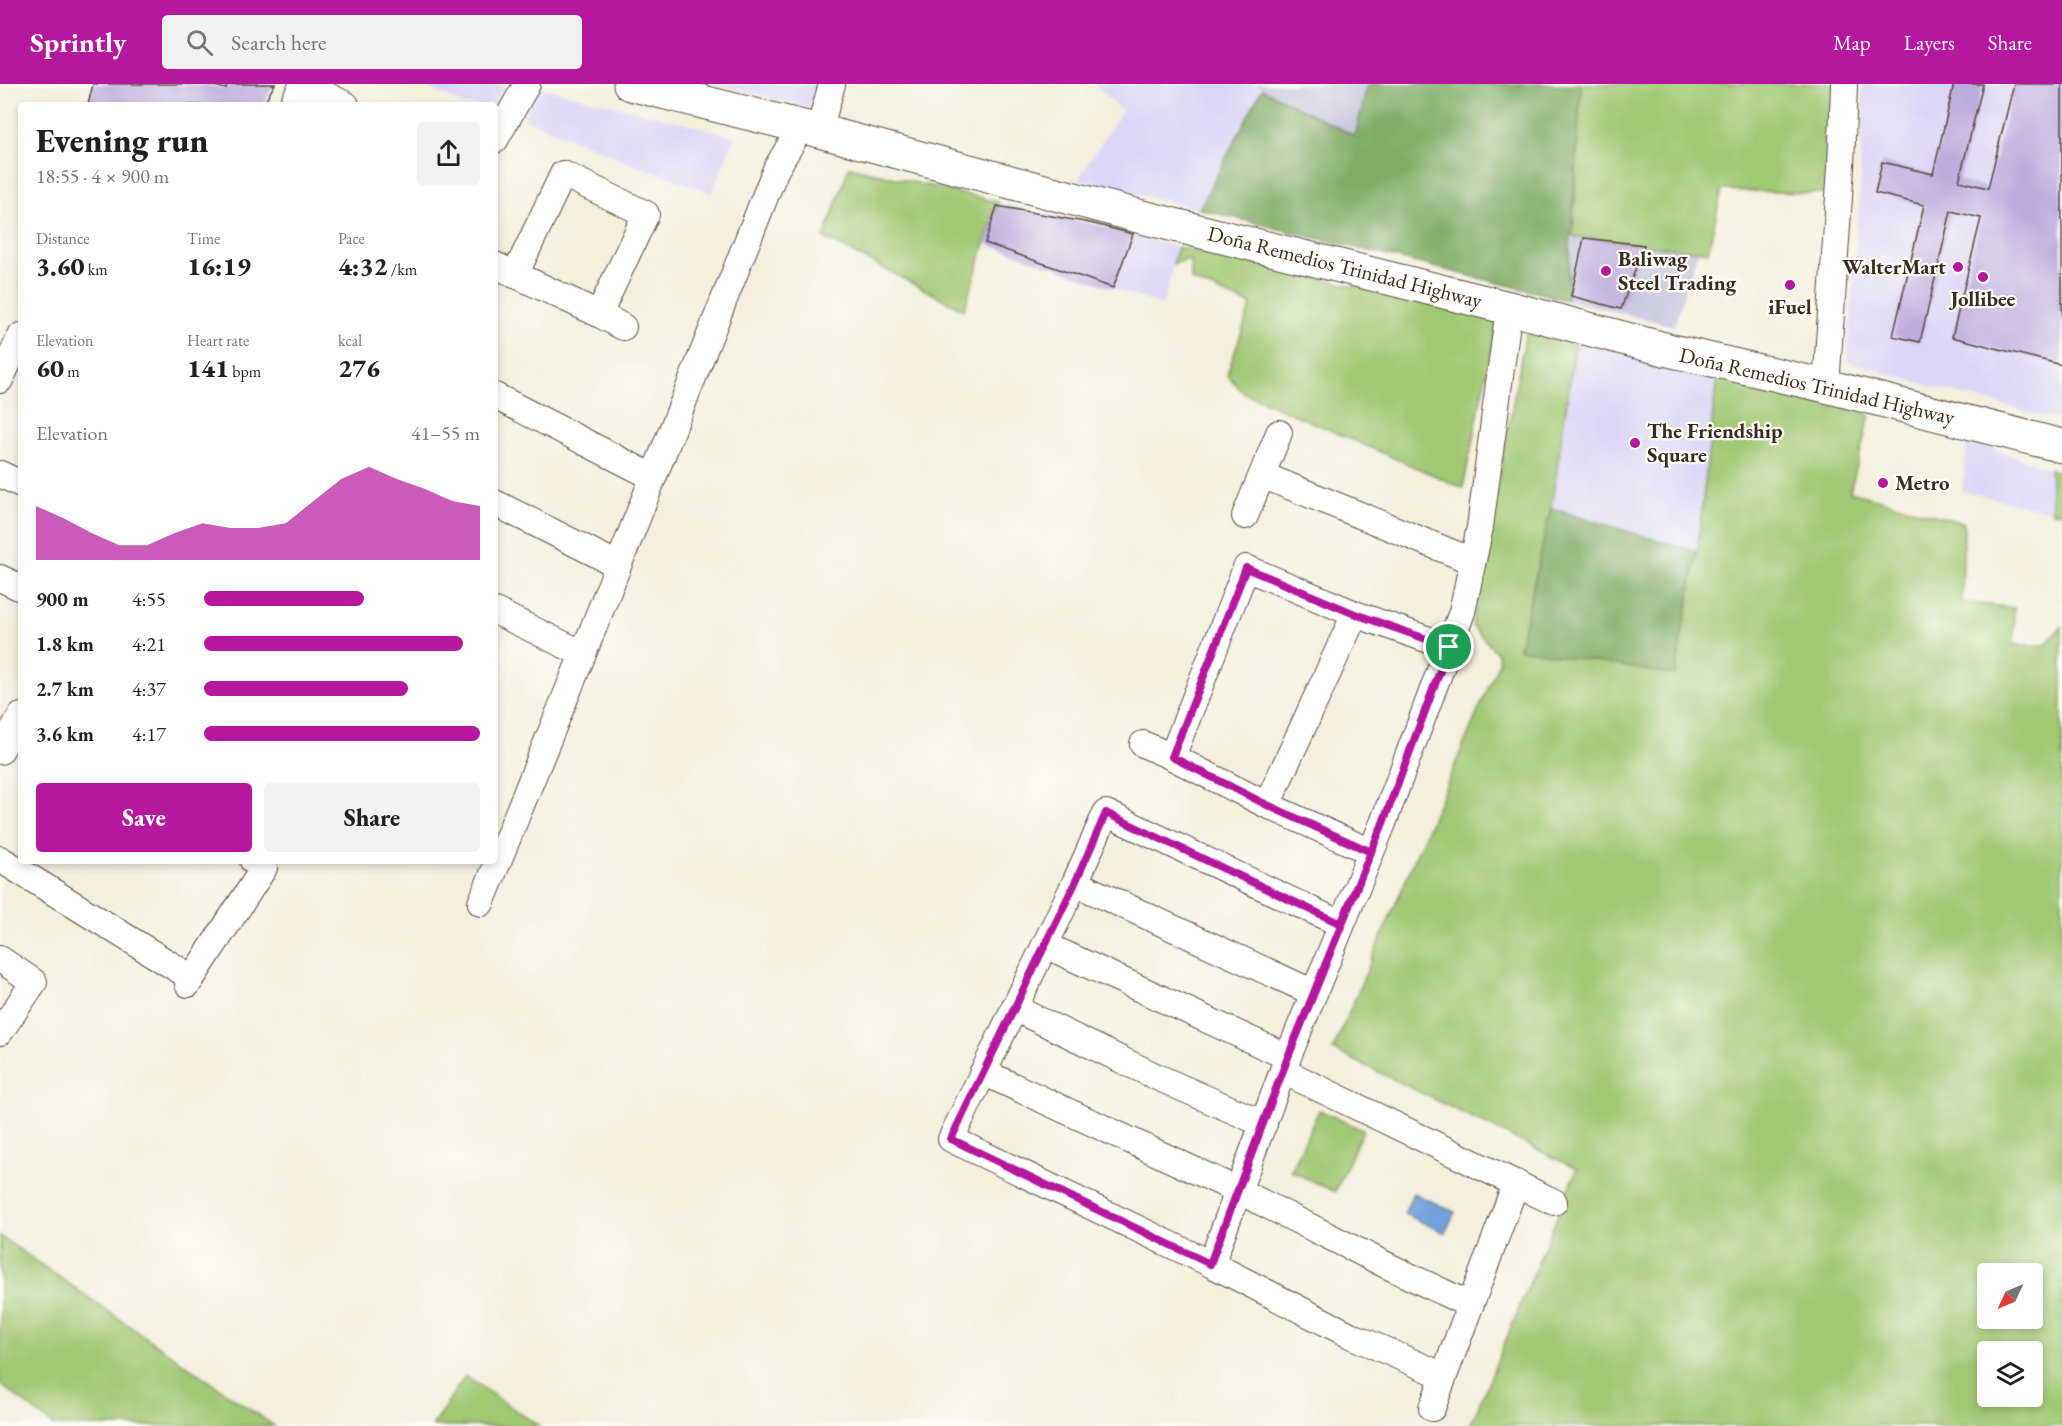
<!DOCTYPE html>
<html lang="en">
<head>
<meta charset="utf-8">
<style>
  :root { --surface:#fff; --page:#f2f2f2; --text:#202124; --muted:#757577; --accent:#b5179e }
  body { margin:0; font-family:"EB Garamond",serif; background:var(--page); color:var(--text); height:100vh; display:flex; flex-direction:column; font-size:22px; white-space:nowrap }
  * { box-sizing:border-box; margin:0 }
  p { font-size:20px; color:var(--muted) }
  .icon { flex:none; width:33px; height:33px; fill:none; stroke:currentColor; stroke-width:2; stroke-linecap:round; stroke-linejoin:round }
  .map { position:relative; flex:1; overflow:hidden }
  .drawer { position:absolute; left:18px; top:18px; width:480px; height:762px; display:flex; flex-direction:column; background:var(--surface); border-radius:6px; box-shadow:0 3px 9px #0003 }
  .drawer>* { flex:none }
  .needle { width:39px; rotate:226deg }
  .tools { position:absolute; left:1977px; top:1179px; display:grid; gap:12px }
  .tools a { display:grid; place-items:center; width:66px; height:66px; border-radius:6px; background:var(--surface); box-shadow:0 3px 9px #0003; font-size:30px }
  .pin { position:absolute; display:grid; place-items:center; width:51px; height:51px; color:#fff; margin:-26px; border:3px solid #fff; border-radius:50%; box-shadow:0 2px 6px #0007 }
  .round { display:grid; place-items:center; flex:none; width:63px; height:63px; border-radius:6px; background:var(--page) }
  .summary { display:flex; align-items:center; justify-content:space-between; height:102px; padding:0 18px }
  h1 { font-size:33px; font-weight:800; line-height:45px }
  .stats { display:grid; grid-template-columns:repeat(3,1fr); gap:9px; height:102px; padding:6px 18px }
  .stats div { display:grid; align-content:center }
  .stats b { font-size:26px; font-weight:800 }
  .stats small { font-size:16px; font-weight:400 }
  .stats p { font-size:16px }
  .chart { height:168px; padding:12px 18px }
  .chart p { display:flex; justify-content:space-between }
  .chart svg { width:100%; height:108px; margin-top:6px; fill:var(--accent); opacity:.7 }
  .button { display:flex; gap:12px; margin-top:auto; padding:12px 18px }
  .button a { flex:1; height:69px; border-radius:6px; background:var(--accent); color:#fff; font-size:24px; font-weight:800; line-height:69px; text-align:center }
  .button a+a { background:var(--page); color:var(--text) }
  ul { padding:0 18px; list-style:none; font-size:20px }
  li { display:grid; grid-template-columns:96px 72px 1fr; align-items:center; height:45px }
  li i { height:15px; border-radius:8px; background:var(--accent) }
  header { display:flex; align-items:center; gap:36px; box-sizing:border-box; height:84px; padding:0 30px; background:var(--accent); color:#fff }
  header strong { font-size:28px }
  nav { display:flex; gap:33px; margin-inline-start:auto; font-size:21px }
  .search { width:420px; height:54px; background:var(--page); display:flex; align-items:center; gap:15px; box-sizing:border-box; padding:0 21px; border-radius:6px; color:var(--muted); font-size:22px }
  .map>svg:first-child { display:block }
  .built { fill:#dcd6f6 }
  .industrial { fill:#c2c2dc }
  .green { fill:#a1c873; stroke:#6e7948; stroke-width:1.5; fill-rule:evenodd }
  .forest { fill:#80ac65; stroke:#5e6b42; stroke-width:1.5 }
  .water { fill:#73a2dc; stroke:#57667d; stroke-width:1.5 }
  .building { fill:#beacde }
  .lines { fill:none; stroke-linecap:round; stroke-linejoin:round }
  .minor-casing { stroke:#57483b; stroke-width:28 }
  .highway-casing { stroke:#57483b; stroke-width:35 }
  .minor { stroke:#fff; stroke-width:26 }
  .highway { stroke:#fff; stroke-width:33 }
  .route-casing { stroke:#fff; stroke-width:12 }
  .route { stroke:#b5179e; stroke-width:8 }
  .poi-dot { fill:#b5179e; stroke:#fdfcf7; stroke-width:2 }
  .labels { text-anchor:middle; stroke-width:4.5; stroke-linejoin:round; paint-order:stroke }
  .poi-label { font-size:21px; font-weight:bold; fill:#3b2a1e; stroke:#fdfcf7; text-anchor:start }
  .street-label { font-size:21px; fill:#3b2a1e; stroke:#fdfcf7 }
</style>
</head>
<body>
<header>
<strong>Sprintly</strong>
<div class="search"><svg class="icon" aria-label="search" viewBox="0 0 24 24"><circle cx="10" cy="10" r="6"/><path d="M15 15l6 6"/></svg>Search here</div>
<nav><a>Map</a><a>Layers</a><a>Share</a></nav>
</header>
<div class="map">
<svg width="2062" height="1342" viewBox="0 0 2062 1342">
  <rect width="100%" height="100%" fill="#fdfcf7"/>
  <filter id="ink" filterUnits="userSpaceOnUse"><feTurbulence type="fractalNoise" baseFrequency=".0167" numOctaves="2"/><feDisplacementMap in="SourceGraphic" scale="12" xChannelSelector="R" yChannelSelector="G"/><feConvolveMatrix kernelMatrix="1 2 1 2 8 2 1 2 1" color-interpolation-filters="sRGB"/></filter>
  <filter id="wash" filterUnits="userSpaceOnUse"><feTurbulence type="fractalNoise" baseFrequency=".008" numOctaves="4" result="noise"/><feDisplacementMap in="SourceGraphic" scale="24" xChannelSelector="R" yChannelSelector="G"/><feGaussianBlur stdDeviation="1.35" result="paint"/><feColorMatrix in="noise" values="0 0 0 0 0 0 0 0 0 0 0 0 0 0 0 0 0 1.4 0 .05"/><feComposite in="paint" operator="in"/></filter>
  <g filter="url(#wash)">
    <rect width="100%" height="100%" fill="#f4f0dd"/>
    <g class="built">
      <polygon points="421,0 505,0 495,21 464,21"/>
      <polygon points="714,0 823,0 814,25"/>
      <polygon points="1094,0 1256,0 1262,5 1199,125 1078,95 1122,27"/>
      <polygon points="1862,0 2062,0 2062,337 1929,302 1847,277 1861,89"/>
      <polygon points="539,3 735,52 712,109 630,79 523,34"/>
      <polygon points="998,118 1178,163 1163,222 985,159"/>
      <polygon points="1576,256 1717,293 1697,468 1551,424"/>
      <polygon points="1967,355 2050,385 2052,428 1962,407"/>
    </g>
    <g class="industrial">
      <polygon points="1256,0 1368,0 1355,52 1262,5"/>
      <polygon points="1573,152 1698,167 1674,242 1567,216"/>
    </g>
    <g class="green">
      <polygon points="1581,0 1836,0 1834,110 1722,106 1708,168 1573,152"/>
      <polygon points="849,83 998,118 964,226 824,154"/>
      <polygon points="1178,163 1498,234 1463,404 1242,308 1227,290 1251,221 1191,196 1190,175 1173,180"/>
      <path d="M1527,242L1576,256L1551,424L1519,564L1675,591L1697,468L1717,293L1870,331L1850,408L1964,439L1962,518L2014,524V561H2045L2062,542V1342H1470L1577,1085L1333,966L1499,578L1498,570L1472,542ZM1988,1190H2032V1234H1988ZM1988,1268H2032V1312H1988Z"/>
      <polygon points="2050,385 2062,389 2062,429 2052,428"/>
      <polygon points="1319,1026 1363,1046 1335,1108 1291,1087"/>
      <polygon points="0,1152 274,1342 54,1342 0,1300"/>
      <polygon points="465,1292 539,1342 432,1342"/>
    </g>
    <g class="forest">
      <polygon points="1368,0 1581,0 1567,216 1199,125 1262,5 1355,52"/>
      <polygon points="1551,424 1697,468 1675,591 1519,565"/>
    </g>
    <polygon class="water" points="1413,1109 1455,1128 1445,1149 1404,1130"/>
    <g id="blocks">
      <g class="building">
        <polygon points="93,0 207,0 226,5 227,0 275,0 263,21 88,21"/>
        <polygon points="1954,0 1983,0 1959,97 1988,104 2014,0 2062,0 2062,281 1952,253 1981,134 1951,127 1920,258 1893,252 1924,121 1875,109 1882,78 1933,90"/>
        <polygon points="997,122 1090,139 1133,150 1113,204 985,159"/>
        <polygon points="1584,154 1644,161 1621,225 1571,212"/>
      </g>
    </g>
  </g>
  <g filter="url(#ink)">
    <use href="#blocks" fill-opacity="0" stroke="#57483b" stroke-width="1.5"/>
    <g class="lines">
      <defs>
        <g id="minor">
          <polyline points="304,0 346,21"/>
          <polyline points="292,21 303,0"/>
          <polyline points="819,47 832,0"/>
          <polyline points="495,56 527,0"/>
          <polyline points="495,181 599,230 623,243"/>
          <polyline points="515,191 563,90 646,130 599,230"/>
          <polyline points="0,296 21,252"/>
          <polyline points="1826,302 1841,83 1844,0"/>
          <polyline points="495,312 653,393"/>
          <polyline points="0,390 21,400"/>
          <polyline points="1262,391 1472,477"/>
          <polyline points="495,419 618,481"/>
          <polyline points="1245,432 1279,349"/>
          <polyline points="0,494 21,504"/>
          <polyline points="495,527 583,570"/>
          <polyline points="1143,660 1172,673"/>
          <polyline points="0,667 21,632"/>
          <polyline points="1267,721 1355,530"/>
          <polyline points="1371,768 1267,721 1172,673 1246,484 1355,530 1449,563"/>
          <polyline points="0,775 192,894"/>
          <polyline points="1075,799 1314,909"/>
          <polyline points="481,819 583,570 776,85 801,43"/>
          <polyline points="1341,840 1106,729 1075,799 951,1055 1211,1180 1350,1251 1444,1292"/>
          <polyline points="1045,861 1288,973"/>
          <polyline points="0,875 34,898 0,948"/>
          <polyline points="188,900 264,784 253,777"/>
          <polyline points="1014,924 1157,993 1264,1040"/>
          <polyline points="1283,987 1554,1118"/>
          <polyline points="983,988 1237,1106 1384,1180 1470,1221"/>
          <polyline points="1211,1180 1288,973 1383,739 1462,528 1480,443 1509,224"/>
          <polyline points="1432,1324 1516,1099"/>
        </g>
        <polyline id="highway" points="630,0 819,47 1138,132 1509,224 1668,266 1826,302 2062,362"/>
      </defs>
      <use href="#minor" class="minor-casing"/>
      <use href="#highway" class="highway-casing"/>
      <use href="#minor" class="minor"/>
      <use href="#highway" class="highway"/>
    </g>
  </g>
  <g class="lines" filter="url(#ink)">
    <defs>
      <polyline id="route" points="1449,563 1355,530 1246,484 1172,673 1267,721 1371,768 1288,973 1210,1180 951,1055 1075,799 1106,729 1341,840 1383,739 1449,563"/>
    </defs>
    <use href="#route" class="route-casing"/>
    <use href="#route" class="route"/>
  </g>
  <g class="poi-dot">
    <circle cx="1958" cy="183" r="6"/>
    <circle cx="1606" cy="187" r="6"/>
    <circle cx="1983" cy="193" r="6"/>
    <circle cx="1790" cy="201" r="6"/>
    <circle cx="1635" cy="359" r="6"/>
    <circle cx="1883" cy="399" r="6"/>
  </g>
  <g class="labels">
    <g class="poi-label">
      <text x="1618" y="182">Baliwag<tspan x="1618" dy="24">Steel Trading</tspan></text>
      <text x="1946" y="190" text-anchor="end">WalterMart</text>
      <text x="1983" y="222" text-anchor="middle">Jollibee</text>
      <text x="1790" y="230" text-anchor="middle">iFuel</text>
      <text x="1647" y="354">The Friendship<tspan x="1647" dy="24">Square</tspan></text>
      <text x="1895" y="406">Metro</text>
    </g>
    <g class="street-label">
      <text transform="translate(1345 183) rotate(14)" y="7">Doña Remedios Trinidad Highway</text>
      <text transform="translate(1817 302) rotate(13)" y="7">Doña Remedios Trinidad Highway</text>
    </g>
  </g>
</svg>
<div class="tools">
<a><svg class="needle" viewBox="-14 -14 28 28"><path d="M0-13l5 13h-10z" fill="#e53935"/><path d="M0 13l5-13h-10z" fill="#757577"/></svg></a>
<a><svg class="icon" aria-label="layers" viewBox="0 0 24 24"><path d="M12 4l9 5-9 5-9-5zM3 14l9 5 9-5"/></svg></a>
</div>
<div class="pin" style="left:1449px;top:563px;background:#1e9e55"><svg class="icon" aria-label="arrive" viewBox="0 0 24 24"><path d="M6 21V4h12l-3 4 3 4H6"/></svg></div>
<section class="drawer">
<div class="summary"><div><h1>Evening run</h1><p>18:55 · 4 × 900 m</p></div><a class="round"><svg class="icon" aria-label="share" viewBox="0 0 24 24"><path d="M12 15V3M7 8l5-5 5 5M5 13v7h14v-7"/></svg></a></div>
<div class="stats">
<div><p>Distance</p><b>3.60<small> km</small></b></div>
<div><p>Time</p><b>16:19</b></div>
<div><p>Pace</p><b>4:32<small> /km</small></b></div>
</div>
<div class="stats">
<div><p>Elevation</p><b>60<small> m</small></b></div>
<div><p>Heart rate</p><b>141<small> bpm</small></b></div>
<div><p>kcal</p><b>276</b></div>
</div>
<div class="chart"><p><span>Elevation</span>41–55 m</p>
<svg viewBox="0 0 160 44" preserveAspectRatio="none"><path d="M0 44V22L10 27L20 33L30 38L40 38L50 33L60 29L70 31L80 31L90 29L100 20L110 11L120 6L130 11L140 15L150 20L160 22V44z"/></svg>
</div>
<ul>
<li><b>900 m</b>4:55<i style="width:58%"></i></li>
<li><b>1.8 km</b>4:21<i style="width:94%"></i></li>
<li><b>2.7 km</b>4:37<i style="width:74%"></i></li>
<li><b>3.6 km</b>4:17<i style="width:100%"></i></li>
</ul>
<div class="button"><a>Save</a><a>Share</a></div>
</section>
</div>
</body>
</html>
